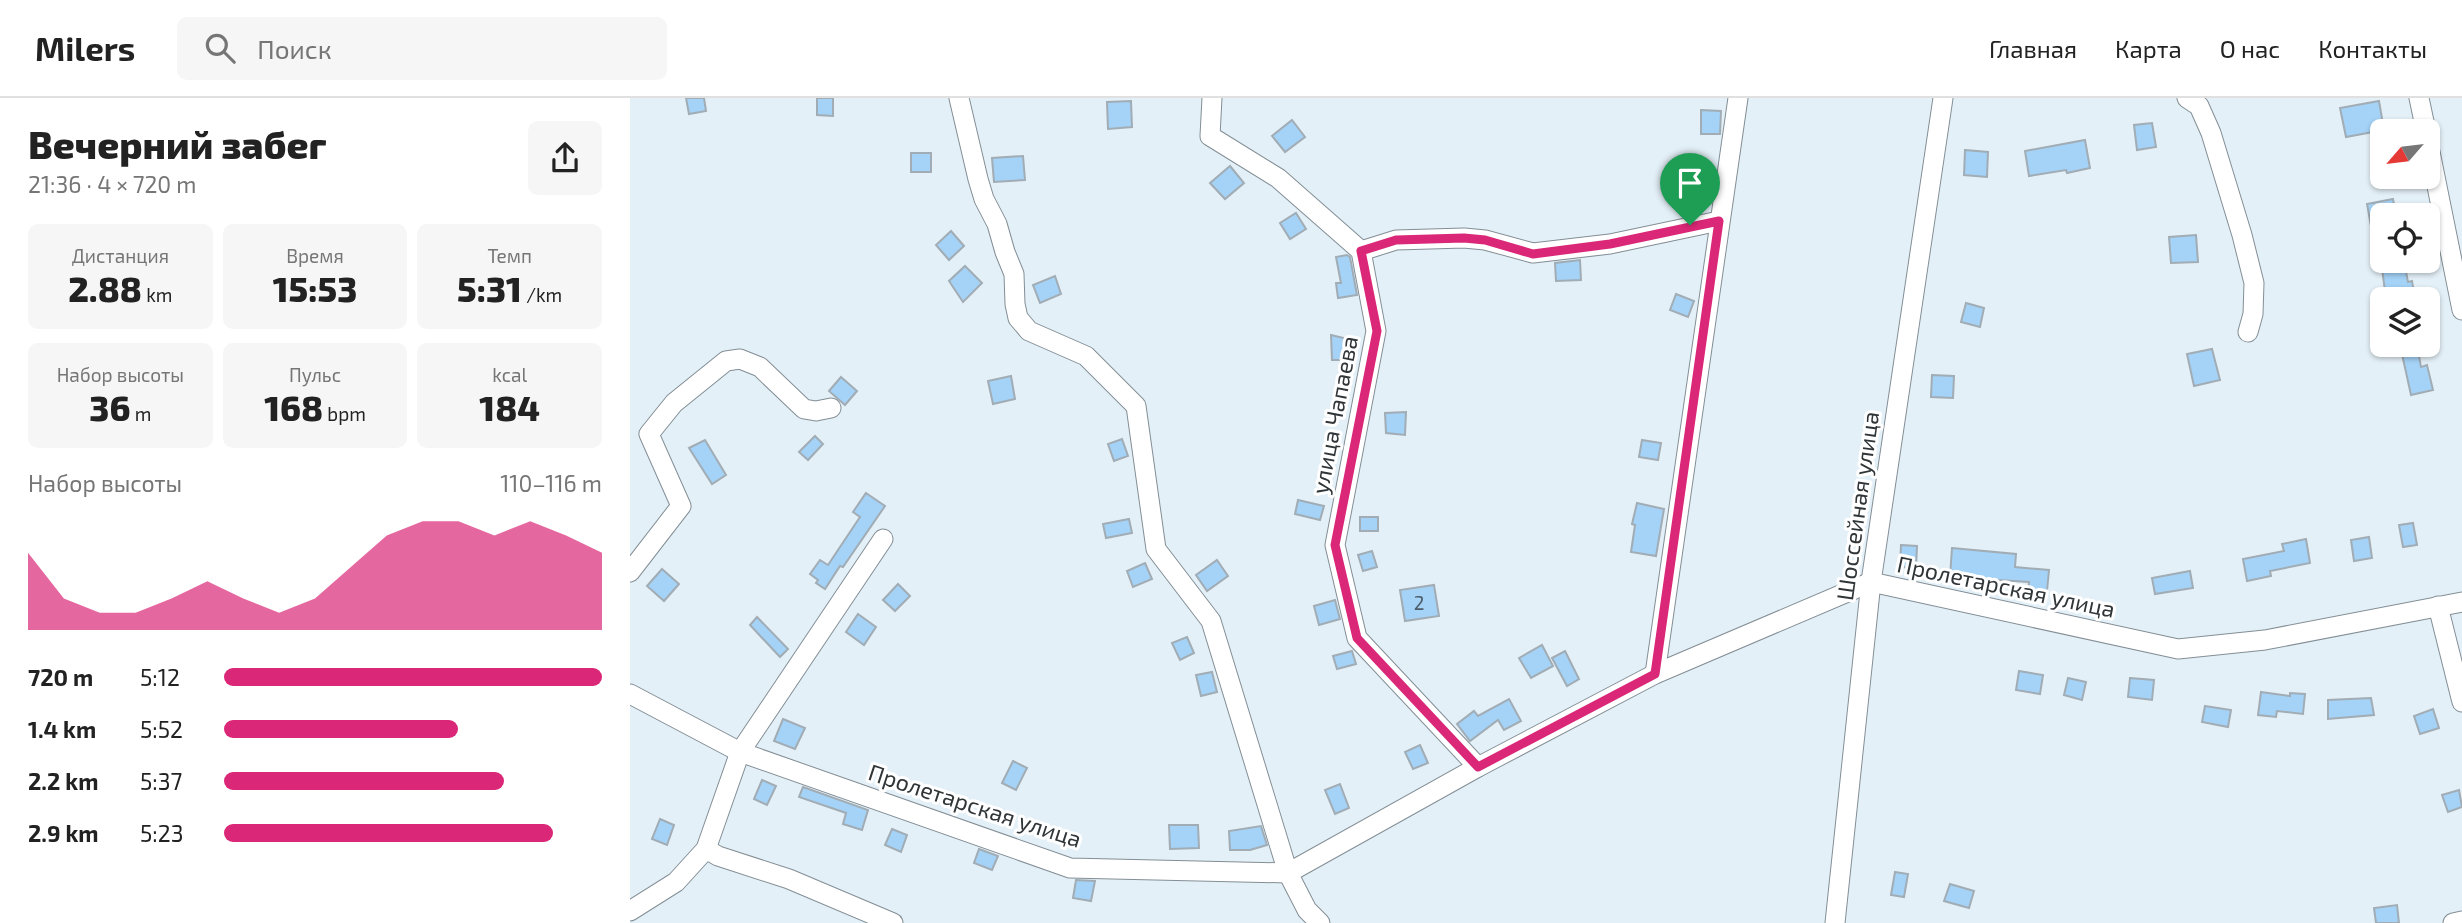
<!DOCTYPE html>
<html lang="ru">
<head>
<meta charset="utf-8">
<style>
  :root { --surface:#fff; --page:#f6f6f6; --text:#222; --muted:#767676; --line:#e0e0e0; --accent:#db2777 }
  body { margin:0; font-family:"Exo 2",sans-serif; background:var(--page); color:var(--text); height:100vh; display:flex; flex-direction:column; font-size:26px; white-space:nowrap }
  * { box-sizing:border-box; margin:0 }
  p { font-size:23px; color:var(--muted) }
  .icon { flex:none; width:38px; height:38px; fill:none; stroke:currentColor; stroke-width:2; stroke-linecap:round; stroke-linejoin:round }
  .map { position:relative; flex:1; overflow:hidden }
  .side { display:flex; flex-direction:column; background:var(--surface); width:630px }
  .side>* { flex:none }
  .needle { width:46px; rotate:242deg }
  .buttons { position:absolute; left:1740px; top:21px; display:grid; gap:14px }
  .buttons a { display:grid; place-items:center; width:70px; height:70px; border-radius:10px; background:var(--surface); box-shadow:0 2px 5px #0004; font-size:35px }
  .pin { position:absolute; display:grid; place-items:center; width:60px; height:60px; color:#fff; margin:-72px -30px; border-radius:50% 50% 50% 0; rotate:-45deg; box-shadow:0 0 7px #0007 }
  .pin .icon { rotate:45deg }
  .round { display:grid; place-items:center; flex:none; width:74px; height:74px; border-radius:10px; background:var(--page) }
  .summary { display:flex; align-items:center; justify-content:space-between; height:119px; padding:0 28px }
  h1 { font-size:38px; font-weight:800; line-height:52px }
  .stats { display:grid; grid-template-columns:repeat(3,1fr); gap:10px; height:119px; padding:7px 28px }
  .stats div { display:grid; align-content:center; border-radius:10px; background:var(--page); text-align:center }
  .stats b { font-size:35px; font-weight:800 }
  .stats small { font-size:19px; font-weight:400 }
  .stats p { font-size:19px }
  .chart { height:196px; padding:14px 28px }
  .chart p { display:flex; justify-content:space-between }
  .chart svg { width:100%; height:126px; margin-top:7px; fill:var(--accent); opacity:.7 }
  ul { padding:0 28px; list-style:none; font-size:23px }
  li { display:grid; grid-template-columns:112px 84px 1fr; align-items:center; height:52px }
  li i { height:18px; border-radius:9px; background:var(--accent) }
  header { display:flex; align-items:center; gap:42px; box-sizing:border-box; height:98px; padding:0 35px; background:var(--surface); border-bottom:2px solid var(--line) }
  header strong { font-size:33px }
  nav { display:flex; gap:38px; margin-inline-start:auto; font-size:24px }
  .search { width:490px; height:63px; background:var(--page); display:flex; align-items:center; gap:18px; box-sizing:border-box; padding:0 24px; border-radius:10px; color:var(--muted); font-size:26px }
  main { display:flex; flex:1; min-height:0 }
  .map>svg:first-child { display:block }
  .building { fill:#a4d3f7; stroke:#a1acb4; stroke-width:2 }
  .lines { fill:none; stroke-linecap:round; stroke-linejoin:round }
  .minor-casing { stroke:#838e95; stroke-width:21 }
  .minor { stroke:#fff; stroke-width:19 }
  .route-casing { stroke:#fff; stroke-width:14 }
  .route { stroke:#db2777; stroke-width:9 }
  .labels { text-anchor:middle; stroke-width:6; stroke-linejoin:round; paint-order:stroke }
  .number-label { font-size:19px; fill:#4d5c68 }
  .street-label { font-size:23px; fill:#303538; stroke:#fff }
</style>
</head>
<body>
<header>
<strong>Milers</strong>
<div class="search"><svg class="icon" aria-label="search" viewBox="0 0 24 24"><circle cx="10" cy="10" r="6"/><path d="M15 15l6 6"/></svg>Поиск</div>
<nav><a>Главная</a><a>Карта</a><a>О нас</a><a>Контакты</a></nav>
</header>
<main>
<section class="side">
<div class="summary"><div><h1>Вечерний забег</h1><p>21:36 · 4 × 720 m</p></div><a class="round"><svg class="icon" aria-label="share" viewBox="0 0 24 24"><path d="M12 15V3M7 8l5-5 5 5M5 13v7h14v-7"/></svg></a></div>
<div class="stats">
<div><p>Дистанция</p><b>2.88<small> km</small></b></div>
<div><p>Время</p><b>15:53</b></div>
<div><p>Темп</p><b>5:31<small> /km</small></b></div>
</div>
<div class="stats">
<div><p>Набор высоты</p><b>36<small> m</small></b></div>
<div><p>Пульс</p><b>168<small> bpm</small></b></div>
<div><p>kcal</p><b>184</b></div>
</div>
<div class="chart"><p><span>Набор высоты</span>110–116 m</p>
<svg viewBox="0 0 160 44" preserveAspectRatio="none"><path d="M0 44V17L10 33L20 38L30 38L40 33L50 27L60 33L70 38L80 33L90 22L100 11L110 6L120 6L130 11L140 6L150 11L160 17V44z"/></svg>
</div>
<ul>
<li><b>720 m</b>5:12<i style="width:100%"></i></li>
<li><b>1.4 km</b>5:52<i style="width:62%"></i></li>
<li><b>2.2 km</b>5:37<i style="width:74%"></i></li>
<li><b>2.9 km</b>5:23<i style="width:87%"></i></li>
</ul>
</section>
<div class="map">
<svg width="1832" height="825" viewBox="0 0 1832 825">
  <rect width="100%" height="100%" fill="#e4f0f8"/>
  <g class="building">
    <polygon points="56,0 74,0 76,13 59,16"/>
    <polygon points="187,0 203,0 203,18 187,17"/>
    <polygon points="501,3 502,29 478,31 477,4"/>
    <polygon points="1749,3 1754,32 1716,39 1710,10"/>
    <polygon points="1071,12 1091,13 1090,36 1071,36"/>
    <polygon points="662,22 675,39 655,54 642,38"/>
    <polygon points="1522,25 1526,49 1507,52 1504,27"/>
    <polygon points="1455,42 1460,70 1437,75 1436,72 1399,78 1395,53"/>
    <polygon points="1335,52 1358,54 1357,79 1334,77"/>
    <rect x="281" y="55" width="20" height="19"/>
    <polygon points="393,58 395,82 364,84 362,60"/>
    <polygon points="600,68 614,85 595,101 580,85"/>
    <polygon points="1763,101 1766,117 1752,117 1752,126 1741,128 1737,106"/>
    <polygon points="666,115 676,131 660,141 650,125"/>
    <polygon points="321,133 334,148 319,162 306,147"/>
    <polygon points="1566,137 1568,164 1541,165 1539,139"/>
    <polygon points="717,157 720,159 727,197 708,200 706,185 711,185 706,159"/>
    <polygon points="950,162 951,182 926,183 925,165"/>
    <polygon points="1751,163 1774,163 1778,184 1782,183 1785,201 1756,201"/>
    <polygon points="335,168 352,185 333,204 319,183"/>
    <polygon points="425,178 431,196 410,205 403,187"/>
    <polygon points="1046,196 1064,203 1058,219 1040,212"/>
    <polygon points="1336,205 1354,210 1350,229 1331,224"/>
    <polygon points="701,237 718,241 719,262 702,262"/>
    <polygon points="1770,247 1787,247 1791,269 1797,267 1803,292 1781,297"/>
    <polygon points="1582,251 1590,282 1564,288 1557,256"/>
    <polygon points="1302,277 1324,278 1323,300 1301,299"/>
    <polygon points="381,278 385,301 363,306 358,283"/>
    <polygon points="211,279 227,293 215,307 199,293"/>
    <polygon points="776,314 775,337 756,335 755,315"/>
    <polygon points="185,338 193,346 178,362 169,354"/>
    <polygon points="492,341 498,358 484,363 478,346"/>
    <polygon points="75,342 96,377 82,386 59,350"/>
    <polygon points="1012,342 1031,345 1028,362 1009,359"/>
    <polygon points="236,395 255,408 213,469 210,468 195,491 186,485 188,482 180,476 190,462 198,467 230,419 223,414"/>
    <polygon points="668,402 694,408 690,422 665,416"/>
    <polygon points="1007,405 1034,411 1026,458 1001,454 1005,427 1002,426"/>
    <rect x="730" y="419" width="18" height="14"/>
    <polygon points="499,421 502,435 476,440 473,426"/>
    <polygon points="1783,425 1787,447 1773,449 1769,427"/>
    <polygon points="1739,439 1742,460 1724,463 1721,442"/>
    <polygon points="1676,441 1680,465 1640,473 1641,478 1617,483 1613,461 1654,453 1652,446"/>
    <polygon points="1271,447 1287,448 1286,470 1270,469"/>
    <polygon points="1322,450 1386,456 1385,469 1419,472 1417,493 1398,492 1399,484 1320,479"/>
    <polygon points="742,453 747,469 733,473 728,457"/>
    <polygon points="587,462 598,478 577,493 566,477"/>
    <polygon points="515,465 522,481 503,489 497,473"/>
    <polygon points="32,471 49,486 34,503 17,488"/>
    <polygon points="1560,473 1563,490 1525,496 1522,480"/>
    <polygon points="268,486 280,498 265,513 253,502"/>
    <polygon points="804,487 809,518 775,523 770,492"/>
    <polygon points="705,502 710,521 689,527 684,508"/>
    <polygon points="228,516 246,529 234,547 216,534"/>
    <polygon points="127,519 158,551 150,559 120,527"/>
    <polygon points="557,539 564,555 550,562 542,545"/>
    <polygon points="912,547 923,568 901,580 889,560"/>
    <polygon points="722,553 726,566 707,571 703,558"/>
    <polygon points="935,553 949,581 937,588 922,560"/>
    <polygon points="1389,573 1413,577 1410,596 1386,592"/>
    <polygon points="582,574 587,594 571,598 566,577"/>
    <polygon points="1438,580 1456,584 1452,602 1434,597"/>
    <polygon points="1500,580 1524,582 1522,602 1498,599"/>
    <polygon points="1631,594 1660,598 1660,595 1675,596 1673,616 1647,613 1646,619 1628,617"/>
    <polygon points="1741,600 1744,617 1698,621 1698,602"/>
    <polygon points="879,601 891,623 874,632 868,622 840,643 827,626 844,613 848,618"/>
    <polygon points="1575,608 1601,612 1598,629 1572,624"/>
    <polygon points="1803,611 1809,630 1790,636 1784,618"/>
    <polygon points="153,621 175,630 165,651 144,643"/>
    <polygon points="790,647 798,665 783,671 775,654"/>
    <polygon points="383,663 397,670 386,692 372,685"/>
    <polygon points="132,682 146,688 137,707 124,701"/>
    <polygon points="710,686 719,710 705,716 695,692"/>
    <polygon points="173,689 238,712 232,732 213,726 216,715 169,699"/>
    <polygon points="1829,692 1832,709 1818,714 1812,697"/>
    <polygon points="30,721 44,727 37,747 22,741"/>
    <polygon points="539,727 568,727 569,750 540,751"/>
    <polygon points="631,728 637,747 620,752 600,752 599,733"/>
    <polygon points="262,731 277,737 271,754 255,747"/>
    <polygon points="349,751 368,758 362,772 344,765"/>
    <polygon points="1265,774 1278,776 1274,799 1261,797"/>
    <polygon points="446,782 465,783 461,803 443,800"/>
    <polygon points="1320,786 1344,793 1339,810 1314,803"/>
    <polygon points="1767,807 1769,825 1746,825 1744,810"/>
  </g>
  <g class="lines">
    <defs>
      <g id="minor">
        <polyline points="329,0 348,81 354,101 367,126 375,154 384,176 385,206 388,220 399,233 456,258 506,308 526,451 581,523 658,775 677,812 690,825"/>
        <polyline points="582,0 580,38 648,80 731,153 746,233 705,447 727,540 848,669"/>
        <polyline points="1557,0 1569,8 1581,35 1612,137 1624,185 1623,216 1618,234"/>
        <polyline points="1789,0 1796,33"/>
        <polyline points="1797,39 1832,212"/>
        <polyline points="731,153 766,142 834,140 855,142 903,155 980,146 1089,123"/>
        <polyline points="0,474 51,408 19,336 44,305 96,263 110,261 130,269 174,311 186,313 201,310"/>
        <polyline points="1808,508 1832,604"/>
        <polyline points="1025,576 1108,0"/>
        <polyline points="0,596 110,654 440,770 658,775 848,669 1025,576 1241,484 1548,551 1635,542 1832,504"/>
        <polyline points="76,751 88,758 159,781 263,825"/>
        <polyline points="0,813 46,784 76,751 110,654 253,441"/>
        <polyline points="1205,825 1241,484 1313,0"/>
        <polyline points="1823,825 1832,823"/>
      </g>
    </defs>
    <use href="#minor" class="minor-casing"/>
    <use href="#minor" class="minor"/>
  </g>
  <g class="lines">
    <defs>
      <polygon id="route" points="1089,123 1025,576 848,669 727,540 705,447 747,233 731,153 766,142 834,140 855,142 903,156 980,146"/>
    </defs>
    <use href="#route" class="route-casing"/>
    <use href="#route" class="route"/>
  </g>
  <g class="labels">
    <g class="number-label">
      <text x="789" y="512">2</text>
    </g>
    <g class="street-label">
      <text transform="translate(705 317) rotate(-79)" y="8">улица Чапаева</text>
      <text transform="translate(1228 408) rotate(-82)" y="8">Шоссейная улица</text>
      <text transform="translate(1376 489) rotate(12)" y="8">Пролетарская улица</text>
      <text transform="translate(345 708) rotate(18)" y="8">Пролетарская улица</text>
    </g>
  </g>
</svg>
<div class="buttons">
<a><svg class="needle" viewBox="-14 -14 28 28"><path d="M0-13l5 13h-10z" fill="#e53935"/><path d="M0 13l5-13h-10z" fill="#767676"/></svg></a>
<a><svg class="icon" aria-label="locate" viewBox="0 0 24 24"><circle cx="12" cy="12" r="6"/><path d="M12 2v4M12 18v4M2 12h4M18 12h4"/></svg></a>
<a><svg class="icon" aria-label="layers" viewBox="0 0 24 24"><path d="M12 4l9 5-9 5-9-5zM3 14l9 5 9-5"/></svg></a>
</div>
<div class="pin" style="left:1060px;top:127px;background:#1e9e55"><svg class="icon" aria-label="arrive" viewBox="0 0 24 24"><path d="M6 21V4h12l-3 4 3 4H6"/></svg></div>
</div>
</main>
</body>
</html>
